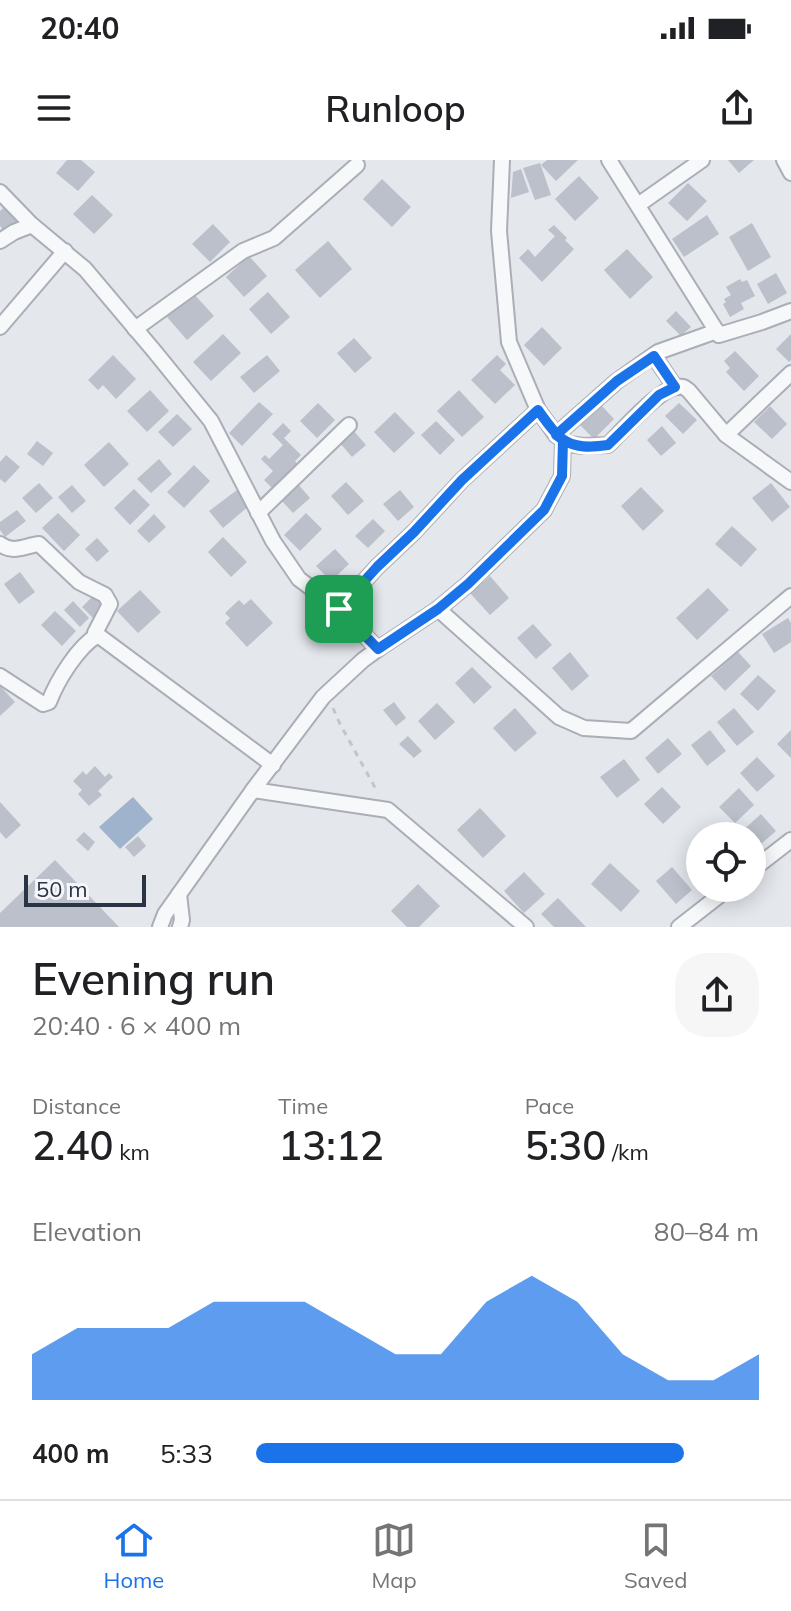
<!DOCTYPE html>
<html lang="en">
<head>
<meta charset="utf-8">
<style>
  :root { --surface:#fff; --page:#f6f6f6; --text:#202124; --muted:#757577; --line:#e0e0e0; --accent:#1a73e8 }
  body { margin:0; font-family:Mulish,sans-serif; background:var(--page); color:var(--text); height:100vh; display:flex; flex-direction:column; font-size:30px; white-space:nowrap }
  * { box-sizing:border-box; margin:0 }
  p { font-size:26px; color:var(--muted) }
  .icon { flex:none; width:44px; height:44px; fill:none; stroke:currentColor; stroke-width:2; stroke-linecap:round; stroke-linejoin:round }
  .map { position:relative; height:767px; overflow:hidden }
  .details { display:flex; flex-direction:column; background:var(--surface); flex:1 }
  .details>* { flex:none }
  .controls { position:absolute; left:686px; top:662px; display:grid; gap:16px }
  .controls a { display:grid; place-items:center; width:80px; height:80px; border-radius:50%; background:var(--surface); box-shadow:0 4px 20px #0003; font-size:40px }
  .scale { position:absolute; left:24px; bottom:20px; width:122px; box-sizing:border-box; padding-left:8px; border:4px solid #2b3445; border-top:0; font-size:22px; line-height:28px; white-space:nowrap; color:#2b3445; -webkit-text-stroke:6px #f4f6f9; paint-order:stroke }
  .pin { position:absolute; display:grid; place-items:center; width:68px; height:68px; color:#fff; margin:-34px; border-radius:16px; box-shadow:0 4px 12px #0006 }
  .round { display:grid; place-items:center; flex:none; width:84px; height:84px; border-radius:32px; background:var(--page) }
  .summary { display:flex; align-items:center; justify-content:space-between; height:136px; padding:0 32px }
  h1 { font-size:44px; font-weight:600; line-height:60px }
  .stats { display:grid; grid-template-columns:repeat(3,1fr); gap:12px; height:136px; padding:8px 32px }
  .stats div { display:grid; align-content:center }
  .stats b { font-size:40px; font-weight:600 }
  .stats small { font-size:22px; font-weight:400 }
  .stats p { font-size:22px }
  .chart { height:224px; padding:16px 32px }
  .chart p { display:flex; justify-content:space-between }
  .chart svg { width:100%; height:144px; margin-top:8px; fill:var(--accent); opacity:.7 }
  ul { padding:0 32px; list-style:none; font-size:26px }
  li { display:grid; grid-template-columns:128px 96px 1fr; align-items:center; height:60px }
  li i { height:20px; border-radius:10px; background:var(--accent) }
  .status { display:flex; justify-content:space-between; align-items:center; height:56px; padding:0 40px; background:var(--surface); direction:ltr }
  .status svg { height:22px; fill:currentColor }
  header { display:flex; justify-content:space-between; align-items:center; height:104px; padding:0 32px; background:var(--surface); font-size:36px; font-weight:600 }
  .tab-bar { display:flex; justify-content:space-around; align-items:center; height:112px; border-top:2px solid var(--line); background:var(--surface); font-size:22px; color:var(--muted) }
  .tab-bar a { display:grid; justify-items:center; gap:4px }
  .tab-bar .current { color:var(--accent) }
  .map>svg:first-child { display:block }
  .water { fill:#9fb4cc }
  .building { fill:#bbc0ca }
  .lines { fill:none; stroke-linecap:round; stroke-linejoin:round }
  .street-casing { stroke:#a9aeb7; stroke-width:18 }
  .path { stroke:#c2c5cb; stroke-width:3; stroke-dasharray:6 6; stroke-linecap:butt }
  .street { stroke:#f7f8fa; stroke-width:14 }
  .route-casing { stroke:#fff; stroke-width:16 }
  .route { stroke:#1a73e8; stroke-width:10 }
</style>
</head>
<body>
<div class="status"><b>20:40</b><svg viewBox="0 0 49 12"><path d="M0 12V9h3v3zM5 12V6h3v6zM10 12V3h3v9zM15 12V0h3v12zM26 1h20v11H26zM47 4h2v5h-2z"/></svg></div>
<header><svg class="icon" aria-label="menu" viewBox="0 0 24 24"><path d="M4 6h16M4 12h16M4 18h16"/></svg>Runloop<svg class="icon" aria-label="share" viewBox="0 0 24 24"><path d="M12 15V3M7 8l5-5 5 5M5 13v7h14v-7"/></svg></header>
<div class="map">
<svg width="791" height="767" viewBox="0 0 791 767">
  <rect width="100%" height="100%" fill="#e4e7ec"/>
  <polygon class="water" points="133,637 153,659 120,689 99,667"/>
  <g class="building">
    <polygon points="67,0 81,0 95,12 78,31 56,13"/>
    <polygon points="547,0 578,0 556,21 541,5"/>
    <polygon points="728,0 754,0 739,13"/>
    <polygon points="540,3 551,35 535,40 523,8"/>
    <polygon points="521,9 529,32 511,38 513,12"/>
    <polygon points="579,16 599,38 575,61 555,39"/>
    <polygon points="382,19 411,47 392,67 363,39"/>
    <polygon points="688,23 707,41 687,61 668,43"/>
    <polygon points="92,35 113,55 94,74 73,54"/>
    <polygon points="8,44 21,60 5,73 0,66 0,51"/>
    <polygon points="707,55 719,74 684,97 672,79"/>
    <polygon points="752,63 771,97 748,111 729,77"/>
    <polygon points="213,64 230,82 210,102 192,84"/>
    <polygon points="554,65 567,78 565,80 574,89 542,122 519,98 528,89 535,97 555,76 548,70"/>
    <polygon points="328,81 352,109 320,138 295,110"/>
    <polygon points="627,89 653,117 630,139 604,110"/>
    <polygon points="249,96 267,116 244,137 226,117"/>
    <polygon points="776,113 787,133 768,144 757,124"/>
    <polygon points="740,119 742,122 747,120 755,136 741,143 744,149 730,157 723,144 726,142 724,139 731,135 726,127"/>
    <polygon points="268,132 290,157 271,174 249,149"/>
    <polygon points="193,133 214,156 187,180 167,157"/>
    <polygon points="676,151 691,167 681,176 666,161"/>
    <polygon points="542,167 562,188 544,206 524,185"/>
    <polygon points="223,174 241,193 211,221 193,202"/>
    <polygon points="791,174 791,200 789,202 776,189"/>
    <polygon points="354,178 372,198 355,213 337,193"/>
    <polygon points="735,191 759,216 744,231 726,212 730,208 724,201"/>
    <polygon points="113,195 136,219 116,239 103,225 98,230 88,220"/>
    <polygon points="267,195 280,211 254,233 240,217"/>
    <polygon points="497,195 506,204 500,210 515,225 495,244 471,220"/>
    <polygon points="150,230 169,251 147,272 127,251"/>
    <polygon points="459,230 484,257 462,277 437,251"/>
    <polygon points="259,242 273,254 242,286 229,273"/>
    <polygon points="318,243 335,260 317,278 300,261"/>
    <polygon points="679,243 697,260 683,274 665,256"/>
    <polygon points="600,244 614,259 594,279 579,264"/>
    <polygon points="770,246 787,264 772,279 754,262"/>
    <polygon points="395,252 415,273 394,293 374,272"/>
    <polygon points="177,254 192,269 173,287 158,272"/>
    <polygon points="436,261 455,280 440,295 421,275"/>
    <polygon points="283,263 291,271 284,278 301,295 295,301 299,306 274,330 264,320 273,311 261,299 265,295 269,299 283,285 272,274"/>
    <polygon points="662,266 676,283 661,296 647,280"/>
    <polygon points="353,270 366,285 352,297 339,282"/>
    <polygon points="37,281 53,293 43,306 27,294"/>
    <polygon points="109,282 129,304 104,327 84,305"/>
    <polygon points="6,295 20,307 5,323 0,319 0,302"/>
    <polygon points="159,299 172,314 151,333 137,319"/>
    <polygon points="194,305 210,321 184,348 167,332"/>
    <polygon points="346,322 364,341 348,355 331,336"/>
    <polygon points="39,323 53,338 36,353 22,338"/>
    <polygon points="297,323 310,338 293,353 279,338"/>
    <polygon points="771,323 790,347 772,362 752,338"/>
    <polygon points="72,325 86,341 72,353 58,337"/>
    <polygon points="641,327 664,351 643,371 621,346"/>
    <polygon points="134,329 150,345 130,365 114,348"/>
    <polygon points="237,330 250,345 223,368 209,351"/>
    <polygon points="400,330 414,347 398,361 383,344"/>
    <polygon points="17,350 26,361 5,377 0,370 0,362"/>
    <polygon points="58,353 80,375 64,391 42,368"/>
    <polygon points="306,353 322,369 300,391 284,375"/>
    <polygon points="154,354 166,367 149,383 137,371"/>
    <polygon points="373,359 385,371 368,388 355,376"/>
    <polygon points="732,366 757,389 741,407 715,384"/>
    <polygon points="223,377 247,402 231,417 208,392"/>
    <polygon points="97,378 109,391 97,402 85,389"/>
    <polygon points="335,389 349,404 331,421 316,406"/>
    <polygon points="20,412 35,432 19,444 4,424"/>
    <polygon points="490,416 509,438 490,455 470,433"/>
    <polygon points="708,428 729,450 697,480 676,458"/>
    <polygon points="140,430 161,452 138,473 117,451"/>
    <polygon points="95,434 108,446 95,460 82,447"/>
    <polygon points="251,439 273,463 247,487 225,463 230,458 225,453 239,440 244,445"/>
    <polygon points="73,441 89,458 80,467 64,450"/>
    <polygon points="55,451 76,471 62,486 41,465"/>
    <polygon points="788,458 791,463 791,482 774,493 762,474"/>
    <polygon points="533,464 552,485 536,499 517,478"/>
    <polygon points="570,492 589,516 572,531 552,508"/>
    <polygon points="738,492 751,506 725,531 711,516"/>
    <polygon points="472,507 492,527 474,544 455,523"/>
    <polygon points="758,515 776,531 758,551 740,534"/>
    <polygon points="0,526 15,542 0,556"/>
    <polygon points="394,542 406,558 396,566 383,550"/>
    <polygon points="437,543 455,562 435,580 418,561"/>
    <polygon points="515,548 537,573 515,592 493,568"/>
    <polygon points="734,548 754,572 737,586 717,562"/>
    <polygon points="710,570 726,591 707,606 691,585"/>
    <polygon points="791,570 791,598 777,584"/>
    <polygon points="408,576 422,591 414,598 399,584"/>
    <polygon points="668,578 682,594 658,614 645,598"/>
    <polygon points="757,597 775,616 757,632 740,613"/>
    <polygon points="624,599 640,620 617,638 600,617"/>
    <polygon points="95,606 105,617 109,613 113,617 98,631 102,635 89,646 78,634 82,630 73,621 83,611 86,615"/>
    <polygon points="662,627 681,647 663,664 644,644"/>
    <polygon points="739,628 754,645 735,663 719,647"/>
    <polygon points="0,642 21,665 6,679 0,672"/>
    <polygon points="480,648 506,676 483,698 457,670"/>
    <polygon points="761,654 776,671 755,689 752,685 752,676 744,676 741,672"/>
    <polygon points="84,672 95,682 88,691 76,680"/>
    <polygon points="138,676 146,686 134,697 125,687"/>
    <polygon points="55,700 119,767 0,767 0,753"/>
    <polygon points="610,703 640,731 621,752 591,724"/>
    <polygon points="672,707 692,730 676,744 656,721"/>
    <polygon points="524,712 545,734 524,753 504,731"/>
    <polygon points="418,724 440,746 419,767 407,767 391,751"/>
    <polygon points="558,738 586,767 554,767 541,754"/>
  </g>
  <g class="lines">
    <defs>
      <g id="street">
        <path d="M502,0L499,71L509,182L538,250L556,275L569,284L583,286L608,285C621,272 660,228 677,227C684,226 684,227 689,231L726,275L791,322"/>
        <polyline points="609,0 719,175 762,162 791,151"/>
        <polyline points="784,0 791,13"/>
        <polyline points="0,32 32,65 85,109 155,192 211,261 273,381 299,419 339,449 377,407 414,372 462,320 538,250"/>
        <polyline points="638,45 702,0"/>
        <polyline points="0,81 14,72 32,65"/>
        <polyline points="0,167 65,91"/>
        <polyline points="135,169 243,91 274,78 357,5"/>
        <polyline points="654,196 675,227"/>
        <polyline points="556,275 617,221 658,192 717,171"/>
        <polyline points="726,275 791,213"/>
        <polyline points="258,353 349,265"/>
        <path d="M0,384C13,394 24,386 39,384L79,422L105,435L110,444L95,473L273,605"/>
        <polyline points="438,449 559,557 584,568 631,571 791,436"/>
        <polyline points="378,489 438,449 468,424 544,350 562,316 563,280"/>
        <path d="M0,516L43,544L49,542C57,521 78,486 98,475"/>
        <polyline points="253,630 323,537 363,500 378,489 339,449"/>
        <polyline points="752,710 791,680"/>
        <polyline points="179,734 182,760 180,767"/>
        <polyline points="160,767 165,754 253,630 388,650 526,767"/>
        <polyline points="679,767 729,728"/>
      </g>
    </defs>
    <use href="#street" class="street-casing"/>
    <polyline class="path" points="333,548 340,564 378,633"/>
    <use href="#street" class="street"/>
  </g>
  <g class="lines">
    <defs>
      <path id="route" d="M339,449L378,489L438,449L468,424L544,350L562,316L563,280L556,275L617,221L654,196L675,227L659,235L608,285C568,291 560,281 538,250L462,320L414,372L377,407L339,449"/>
    </defs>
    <use href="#route" class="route-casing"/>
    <use href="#route" class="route"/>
  </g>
</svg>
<div class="controls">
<a><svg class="icon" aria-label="locate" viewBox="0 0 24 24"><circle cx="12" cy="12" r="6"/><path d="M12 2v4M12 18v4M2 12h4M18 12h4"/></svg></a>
</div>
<div class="scale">50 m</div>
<div class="pin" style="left:339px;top:449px;background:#1e9e55"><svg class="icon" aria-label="arrive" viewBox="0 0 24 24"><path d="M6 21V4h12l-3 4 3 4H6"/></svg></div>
</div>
<section class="details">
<div class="summary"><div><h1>Evening run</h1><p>20:40 · 6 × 400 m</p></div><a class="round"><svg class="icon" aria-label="share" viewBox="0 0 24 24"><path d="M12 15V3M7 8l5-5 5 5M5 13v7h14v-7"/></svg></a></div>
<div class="stats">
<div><p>Distance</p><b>2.40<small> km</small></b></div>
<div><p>Time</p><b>13:12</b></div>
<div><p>Pace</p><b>5:30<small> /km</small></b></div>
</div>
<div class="chart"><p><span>Elevation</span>80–84 m</p>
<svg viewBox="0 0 160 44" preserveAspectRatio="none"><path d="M0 44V30L10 22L20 22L30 22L40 14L50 14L60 14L70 22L80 30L90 30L100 14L110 6L120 14L130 30L140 38L150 38L160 30V44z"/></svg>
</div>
<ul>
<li><b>400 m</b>5:33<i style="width:85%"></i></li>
</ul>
</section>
<nav class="tab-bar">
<a class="current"><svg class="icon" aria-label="home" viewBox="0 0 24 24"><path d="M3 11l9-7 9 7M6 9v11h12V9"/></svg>Home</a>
<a><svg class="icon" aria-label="map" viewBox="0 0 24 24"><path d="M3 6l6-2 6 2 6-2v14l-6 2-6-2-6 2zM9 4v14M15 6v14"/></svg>Map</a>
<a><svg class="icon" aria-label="saved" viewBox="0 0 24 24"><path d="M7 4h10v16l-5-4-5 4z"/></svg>Saved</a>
</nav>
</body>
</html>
